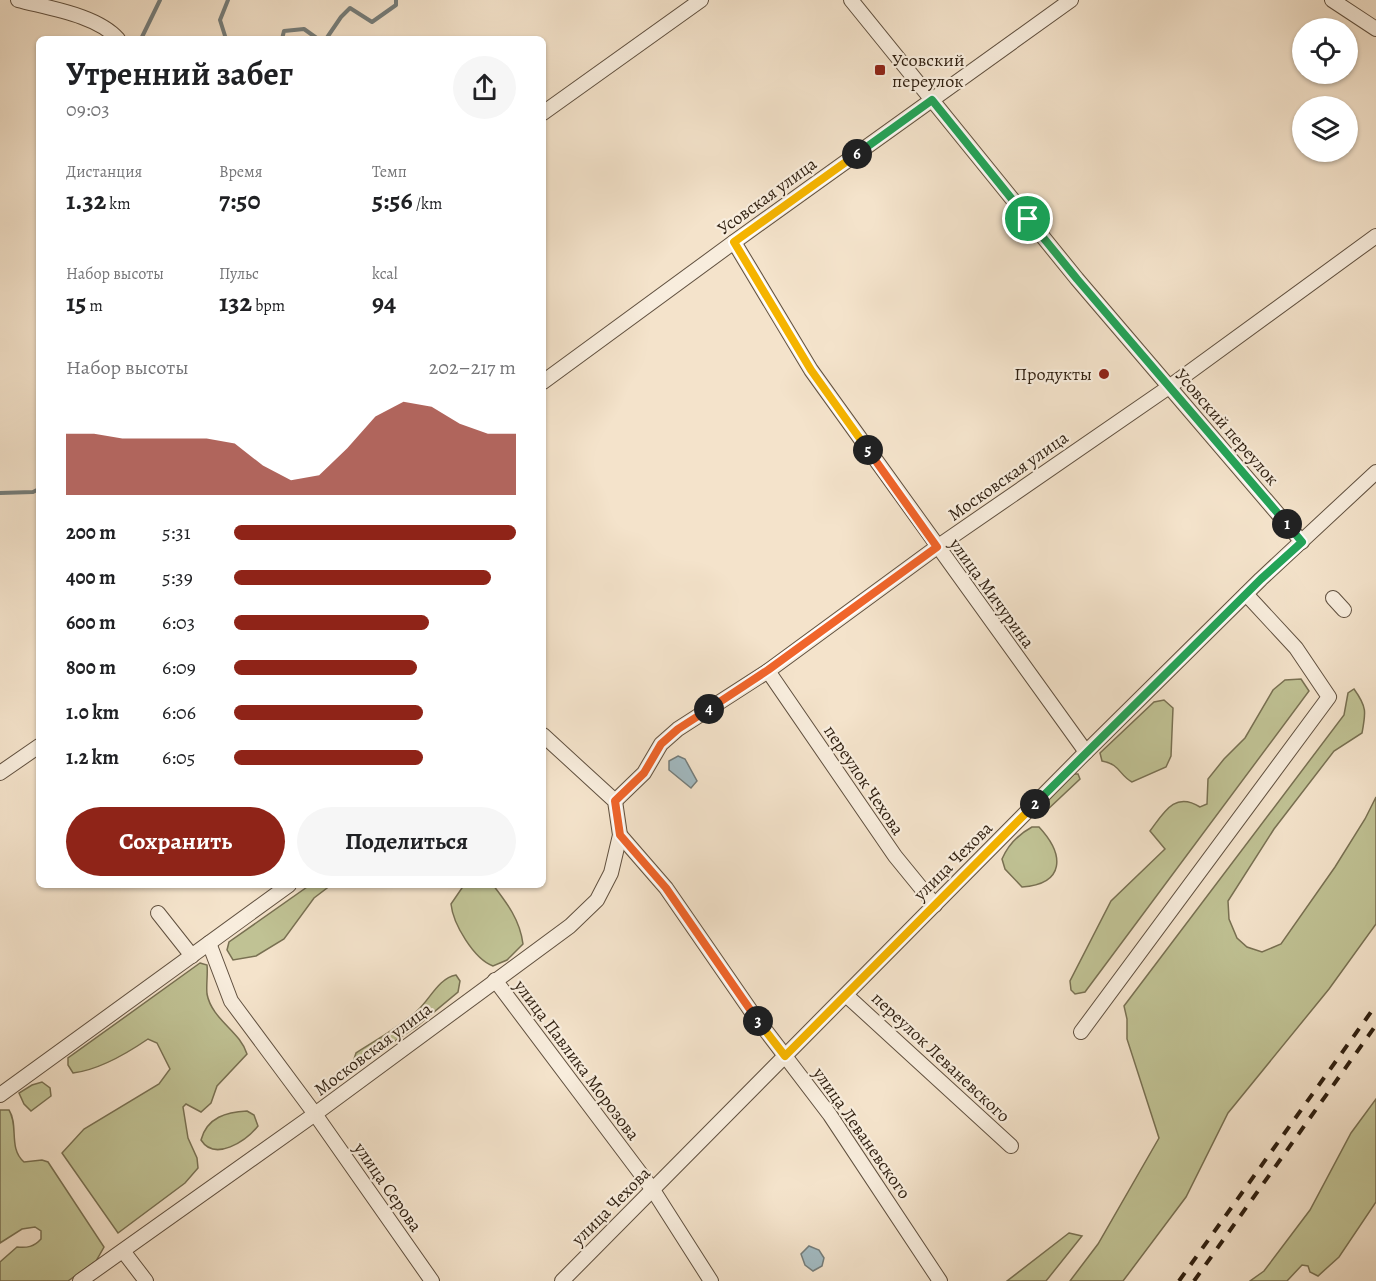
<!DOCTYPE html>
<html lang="ru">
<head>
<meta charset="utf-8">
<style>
  :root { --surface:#fff; --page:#f6f6f6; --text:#202124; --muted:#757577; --accent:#8f2418 }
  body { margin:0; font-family:Alegreya,serif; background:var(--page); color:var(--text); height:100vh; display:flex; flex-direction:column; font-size:22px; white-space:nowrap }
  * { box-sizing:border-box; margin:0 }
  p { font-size:20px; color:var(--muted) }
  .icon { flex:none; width:33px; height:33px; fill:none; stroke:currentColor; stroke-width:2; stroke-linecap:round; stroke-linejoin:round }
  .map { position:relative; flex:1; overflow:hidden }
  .drawer { position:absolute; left:36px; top:36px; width:510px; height:852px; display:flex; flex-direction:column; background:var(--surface); border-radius:9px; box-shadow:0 2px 4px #0004 }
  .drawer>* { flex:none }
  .controls { position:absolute; left:1292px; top:18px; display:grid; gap:12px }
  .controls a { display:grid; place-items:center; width:66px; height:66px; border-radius:50%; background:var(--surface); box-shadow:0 2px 4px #0004; font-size:30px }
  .pin { position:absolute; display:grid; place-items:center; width:51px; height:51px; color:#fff; margin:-26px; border:3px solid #fff; border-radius:50%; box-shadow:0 2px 6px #0007 }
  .km { position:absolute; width:30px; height:30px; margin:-15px; border-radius:50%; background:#222; color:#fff; font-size:16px; line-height:30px; text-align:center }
  .round { display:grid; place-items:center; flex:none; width:63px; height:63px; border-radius:32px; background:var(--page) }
  .summary { display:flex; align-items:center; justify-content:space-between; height:102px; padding:0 30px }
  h1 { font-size:33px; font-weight:700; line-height:45px }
  .figures { display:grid; grid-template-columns:repeat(3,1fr); gap:9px; height:102px; padding:6px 30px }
  .figures div { display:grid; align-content:center }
  .figures b { font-size:26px; font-weight:700 }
  .figures small { font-size:16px; font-weight:400 }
  .figures p { font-size:16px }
  .chart { height:168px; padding:12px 30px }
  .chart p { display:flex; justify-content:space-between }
  .chart svg { width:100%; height:108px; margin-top:6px; fill:var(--accent); opacity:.7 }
  .cta { display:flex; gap:12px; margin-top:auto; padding:12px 30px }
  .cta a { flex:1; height:69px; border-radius:36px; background:var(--accent); color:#fff; font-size:24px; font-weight:700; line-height:69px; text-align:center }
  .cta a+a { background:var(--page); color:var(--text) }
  ul { padding:0 30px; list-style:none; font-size:20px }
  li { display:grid; grid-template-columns:96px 72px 1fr; align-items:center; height:45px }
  li i { height:15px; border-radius:8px; background:var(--accent) }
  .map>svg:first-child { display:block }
  .green { fill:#c0c294; stroke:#787052; stroke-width:1.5 }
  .water { fill:#a2bbc3; stroke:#747d7b; stroke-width:1.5 }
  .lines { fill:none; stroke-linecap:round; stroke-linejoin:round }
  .stream { stroke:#747d7b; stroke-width:4 }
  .minor-casing { stroke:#60503f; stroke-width:16 }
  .minor { stroke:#f8eddd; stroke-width:14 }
  .rail { stroke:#2f1f10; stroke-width:4; stroke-dasharray:10 10; stroke-linecap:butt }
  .split-1-casing { stroke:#fff; stroke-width:12 }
  .split-2-casing { stroke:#fff; stroke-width:12 }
  .split-3-casing { stroke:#fff; stroke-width:12 }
  .split-4-casing { stroke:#fff; stroke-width:12 }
  .split-5-casing { stroke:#fff; stroke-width:12 }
  .split-6-casing { stroke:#fff; stroke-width:12 }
  .split-7-casing { stroke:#fff; stroke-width:12 }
  .split-1 { stroke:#22a559; stroke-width:8 }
  .split-2 { stroke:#22a559; stroke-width:8 }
  .split-3 { stroke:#f5b400; stroke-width:8 }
  .split-4 { stroke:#f0652b; stroke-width:8 }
  .split-5 { stroke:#f0652b; stroke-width:8 }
  .split-6 { stroke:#f5b400; stroke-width:8 }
  .split-7 { stroke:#22a559; stroke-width:8 }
  .poi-dot { fill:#8f2418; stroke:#f8eddd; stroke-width:2 }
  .labels { text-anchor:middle; stroke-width:4.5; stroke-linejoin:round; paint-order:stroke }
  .poi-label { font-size:18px; fill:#2f1f10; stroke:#f8eddd; text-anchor:start }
  .street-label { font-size:18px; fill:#2f1f10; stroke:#f8eddd }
</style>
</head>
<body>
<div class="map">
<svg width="1376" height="1281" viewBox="0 0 1376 1281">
  <rect width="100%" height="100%" fill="#f4e3cb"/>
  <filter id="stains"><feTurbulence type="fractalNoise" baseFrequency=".00333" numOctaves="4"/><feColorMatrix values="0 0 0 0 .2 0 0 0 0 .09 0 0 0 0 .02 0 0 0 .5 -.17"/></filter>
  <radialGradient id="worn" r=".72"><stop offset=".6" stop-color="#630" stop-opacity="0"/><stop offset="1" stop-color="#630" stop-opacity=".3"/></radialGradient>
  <g class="green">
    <path d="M1301,679L1309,691L1085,992L1075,994L1071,990L1070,981L1111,901L1165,849L1150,831C1164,812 1175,791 1200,807L1207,804L1208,779L1224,759L1245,738L1273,690L1285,680Z"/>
    <path d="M1354,689C1367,707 1366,712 1362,733L1334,751L1274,829L1228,901L1229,919L1237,938L1247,947L1262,952L1281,944L1335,867L1365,819L1376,797V924L1329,989L1228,1113L1186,1197L1123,1281H1070L1098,1244L1159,1138L1127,1039V1019L1124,1006L1344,715L1348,693Z"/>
    <path d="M1164,700L1173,708L1171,756L1166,767L1132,782C1119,775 1120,764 1102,761L1100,753L1154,702Z"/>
    <polygon points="1074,774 1078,774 1080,779 1046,811 1041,811 1040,806"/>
    <path d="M1032,827H1039C1065,855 1065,884 1022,887L1005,869L1002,859C1008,845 1019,834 1032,827Z"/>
    <polygon points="310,885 331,885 314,898 284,939 256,956 233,960 227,950 229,942"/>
    <path d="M464,885H493C507,903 520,920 523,944L507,960L493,966C474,959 453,924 451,904Z"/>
    <path d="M200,963L207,965C208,974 206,985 207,994C212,1020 240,1031 247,1054L217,1086L211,1103L201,1112L186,1104L183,1107L188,1138L197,1158L198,1168L185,1183L118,1233L62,1153L84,1129L159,1084L170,1069L157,1043L148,1039C126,1054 99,1070 73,1073L68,1065V1058Z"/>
    <path d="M456,975L460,981L458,992L416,1027L362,1063L353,1062L356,1053C376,1040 400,1027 418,1010C430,999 439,978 456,975Z"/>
    <polygon points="42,1082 50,1088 51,1096 31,1111 24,1104 19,1093 32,1085"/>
    <polygon points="1376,1099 1376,1202 1339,1257 1318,1276 1310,1272 1308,1266 1302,1265 1287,1281 1250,1281 1264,1271 1310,1210 1351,1133"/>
    <path d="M0,1110H9C19,1126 8,1148 24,1162L42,1160L48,1162L104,1247L96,1261L68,1281H0V1262L17,1247C27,1248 34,1247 41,1239V1231L35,1227L22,1229L0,1243Z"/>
    <path d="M247,1111L254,1115L258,1126C246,1141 215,1162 201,1140C207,1117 227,1112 247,1111Z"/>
    <polygon points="1069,1233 1082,1236 1046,1281 1007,1281"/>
  </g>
  <g class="water">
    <polygon points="678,756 685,759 697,781 691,788 669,770 669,761"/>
    <polygon points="809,1246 819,1250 824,1258 822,1266 813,1271 805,1265 801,1254"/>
  </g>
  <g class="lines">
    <g class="stream">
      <polyline points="141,39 160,0"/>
      <polyline points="226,39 220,20 228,0"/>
      <polyline points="282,39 284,31 304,29 318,39"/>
      <polyline points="326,39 341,17 350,8 372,22 396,5 396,0"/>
      <polyline points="0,493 33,492 39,489"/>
    </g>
    <defs>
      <g id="minor">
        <path d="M18,0C48,8 97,15 118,39"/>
        <polyline points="851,0 1077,279 1302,542"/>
        <polyline points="1332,0 1376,29"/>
        <polyline points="543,113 701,0"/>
        <polyline points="734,242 811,370 1086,752"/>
        <polyline points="543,382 734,242 1071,0"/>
        <polyline points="1333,598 1344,610"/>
        <polyline points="768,671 895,856 935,905"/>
        <polyline points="0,773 39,746"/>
        <polyline points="615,801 644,773 661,744 678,729 768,671 937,547 1169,387 1376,236"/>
        <polyline points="620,835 666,888 753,1014 830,1115 940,1281"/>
        <polyline points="158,913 192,956"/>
        <polyline points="209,943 231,1001 315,1114 432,1281"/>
        <polyline points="495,980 653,1190 711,1281"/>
        <polyline points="846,995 1011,1146"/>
        <polyline points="1081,1032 1329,697 1296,648 1246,594"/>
        <polyline points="0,1095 289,885"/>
        <polyline points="123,1251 146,1281"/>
        <polyline points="80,1281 315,1114 570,926 597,900 611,873 620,835 615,801 543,735"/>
        <polyline points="562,1281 1086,752 1261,579 1376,472"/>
      </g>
    </defs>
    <use href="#minor" class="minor-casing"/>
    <use href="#minor" class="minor"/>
    <g class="rail">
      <polyline points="1179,1281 1376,1005"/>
      <polyline points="1194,1281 1376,1025"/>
    </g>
  </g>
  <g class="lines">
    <defs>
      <polyline id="split-1" points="1028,219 1077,279 1287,524"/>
      <polyline id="split-2" points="1035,804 1261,579 1302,542 1287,524"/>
      <polyline id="split-3" points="758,1021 785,1056 1035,804"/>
      <polyline id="split-4" points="709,709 678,729 661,744 644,773 615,801 620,835 666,888 758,1021"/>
      <polyline id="split-5" points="709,709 768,670 937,547 868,450"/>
      <polyline id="split-6" points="857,154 734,242 811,370 868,450"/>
      <polyline id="split-7" points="857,154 932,100 1028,219"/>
    </defs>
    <use href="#split-1" class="split-1-casing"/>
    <use href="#split-2" class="split-2-casing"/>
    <use href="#split-3" class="split-3-casing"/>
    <use href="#split-4" class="split-4-casing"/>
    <use href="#split-5" class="split-5-casing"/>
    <use href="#split-6" class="split-6-casing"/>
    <use href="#split-7" class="split-7-casing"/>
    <use href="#split-1" class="split-1"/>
    <use href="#split-2" class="split-2"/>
    <use href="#split-3" class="split-3"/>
    <use href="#split-4" class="split-4"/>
    <use href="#split-5" class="split-5"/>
    <use href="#split-6" class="split-6"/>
    <use href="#split-7" class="split-7"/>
  </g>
  <g class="poi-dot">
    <rect x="874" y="64" width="12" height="12" rx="3"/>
    <circle cx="1104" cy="374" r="6"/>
  </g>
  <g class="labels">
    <g class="poi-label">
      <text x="892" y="66">Усовский<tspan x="892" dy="21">переулок</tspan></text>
      <text x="1092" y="380" text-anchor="end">Продукты</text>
    </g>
    <g class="street-label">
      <text transform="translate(767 196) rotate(-36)" y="6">Усовская улица</text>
      <text transform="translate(1227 427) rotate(49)" y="6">Усовский переулок</text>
      <text transform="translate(1008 476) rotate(-35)" y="6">Московская улица</text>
      <text transform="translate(992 593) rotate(54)" y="6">улица Мичурина</text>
      <text transform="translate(864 780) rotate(56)" y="6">переулок Чехова</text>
      <text transform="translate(953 861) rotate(-45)" y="6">улица Чехова</text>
      <text transform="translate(373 1049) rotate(-37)" y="6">Московская улица</text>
      <text transform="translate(941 1057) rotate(43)" y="6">переулок Леваневского</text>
      <text transform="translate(577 1060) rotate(53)" y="6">улица Павлика Морозова</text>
      <text transform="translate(862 1133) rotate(55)" y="6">улица Леваневского</text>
      <text transform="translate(388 1187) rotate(55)" y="6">улица Серова</text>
      <text transform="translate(611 1206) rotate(-45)" y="6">улица Чехова</text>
    </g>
  </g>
  <rect width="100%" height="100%" filter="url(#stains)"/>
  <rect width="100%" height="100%" fill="url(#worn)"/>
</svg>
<div class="controls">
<a><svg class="icon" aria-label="locate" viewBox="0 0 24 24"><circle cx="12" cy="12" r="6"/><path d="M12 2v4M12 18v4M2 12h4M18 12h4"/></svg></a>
<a><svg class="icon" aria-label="layers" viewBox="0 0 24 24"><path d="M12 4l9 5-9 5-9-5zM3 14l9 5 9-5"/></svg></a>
</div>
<div class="pin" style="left:1028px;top:219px;background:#1e9e55"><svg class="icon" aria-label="arrive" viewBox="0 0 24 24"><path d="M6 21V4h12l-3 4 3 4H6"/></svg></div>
<b class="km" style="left:1287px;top:524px">1</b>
<b class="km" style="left:1035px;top:804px">2</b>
<b class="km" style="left:758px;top:1021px">3</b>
<b class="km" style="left:709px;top:709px">4</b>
<b class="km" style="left:868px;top:450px">5</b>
<b class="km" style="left:857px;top:154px">6</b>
<section class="drawer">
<div class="summary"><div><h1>Утренний забег</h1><p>09:03</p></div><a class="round"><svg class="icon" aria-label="share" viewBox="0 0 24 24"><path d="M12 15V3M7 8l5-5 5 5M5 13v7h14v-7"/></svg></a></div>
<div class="figures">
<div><p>Дистанция</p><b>1.32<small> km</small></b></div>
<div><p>Время</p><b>7:50</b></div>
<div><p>Темп</p><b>5:56<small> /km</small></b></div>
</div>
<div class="figures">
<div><p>Набор высоты</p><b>15<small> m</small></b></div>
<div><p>Пульс</p><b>132<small> bpm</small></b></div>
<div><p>kcal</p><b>94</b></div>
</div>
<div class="chart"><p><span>Набор высоты</span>202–217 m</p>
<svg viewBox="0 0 160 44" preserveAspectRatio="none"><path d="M0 44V19L10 19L20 21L30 21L40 21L50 21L60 23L70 32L80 38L90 36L100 25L110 12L120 6L130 8L140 15L150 19L160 19V44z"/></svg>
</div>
<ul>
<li><b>200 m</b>5:31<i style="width:100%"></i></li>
<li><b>400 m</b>5:39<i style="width:91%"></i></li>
<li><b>600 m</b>6:03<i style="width:69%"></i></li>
<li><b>800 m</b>6:09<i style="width:65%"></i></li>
<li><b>1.0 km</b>6:06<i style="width:67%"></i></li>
<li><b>1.2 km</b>6:05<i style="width:67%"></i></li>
</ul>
<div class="cta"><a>Сохранить</a><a>Поделиться</a></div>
</section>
</div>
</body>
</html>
